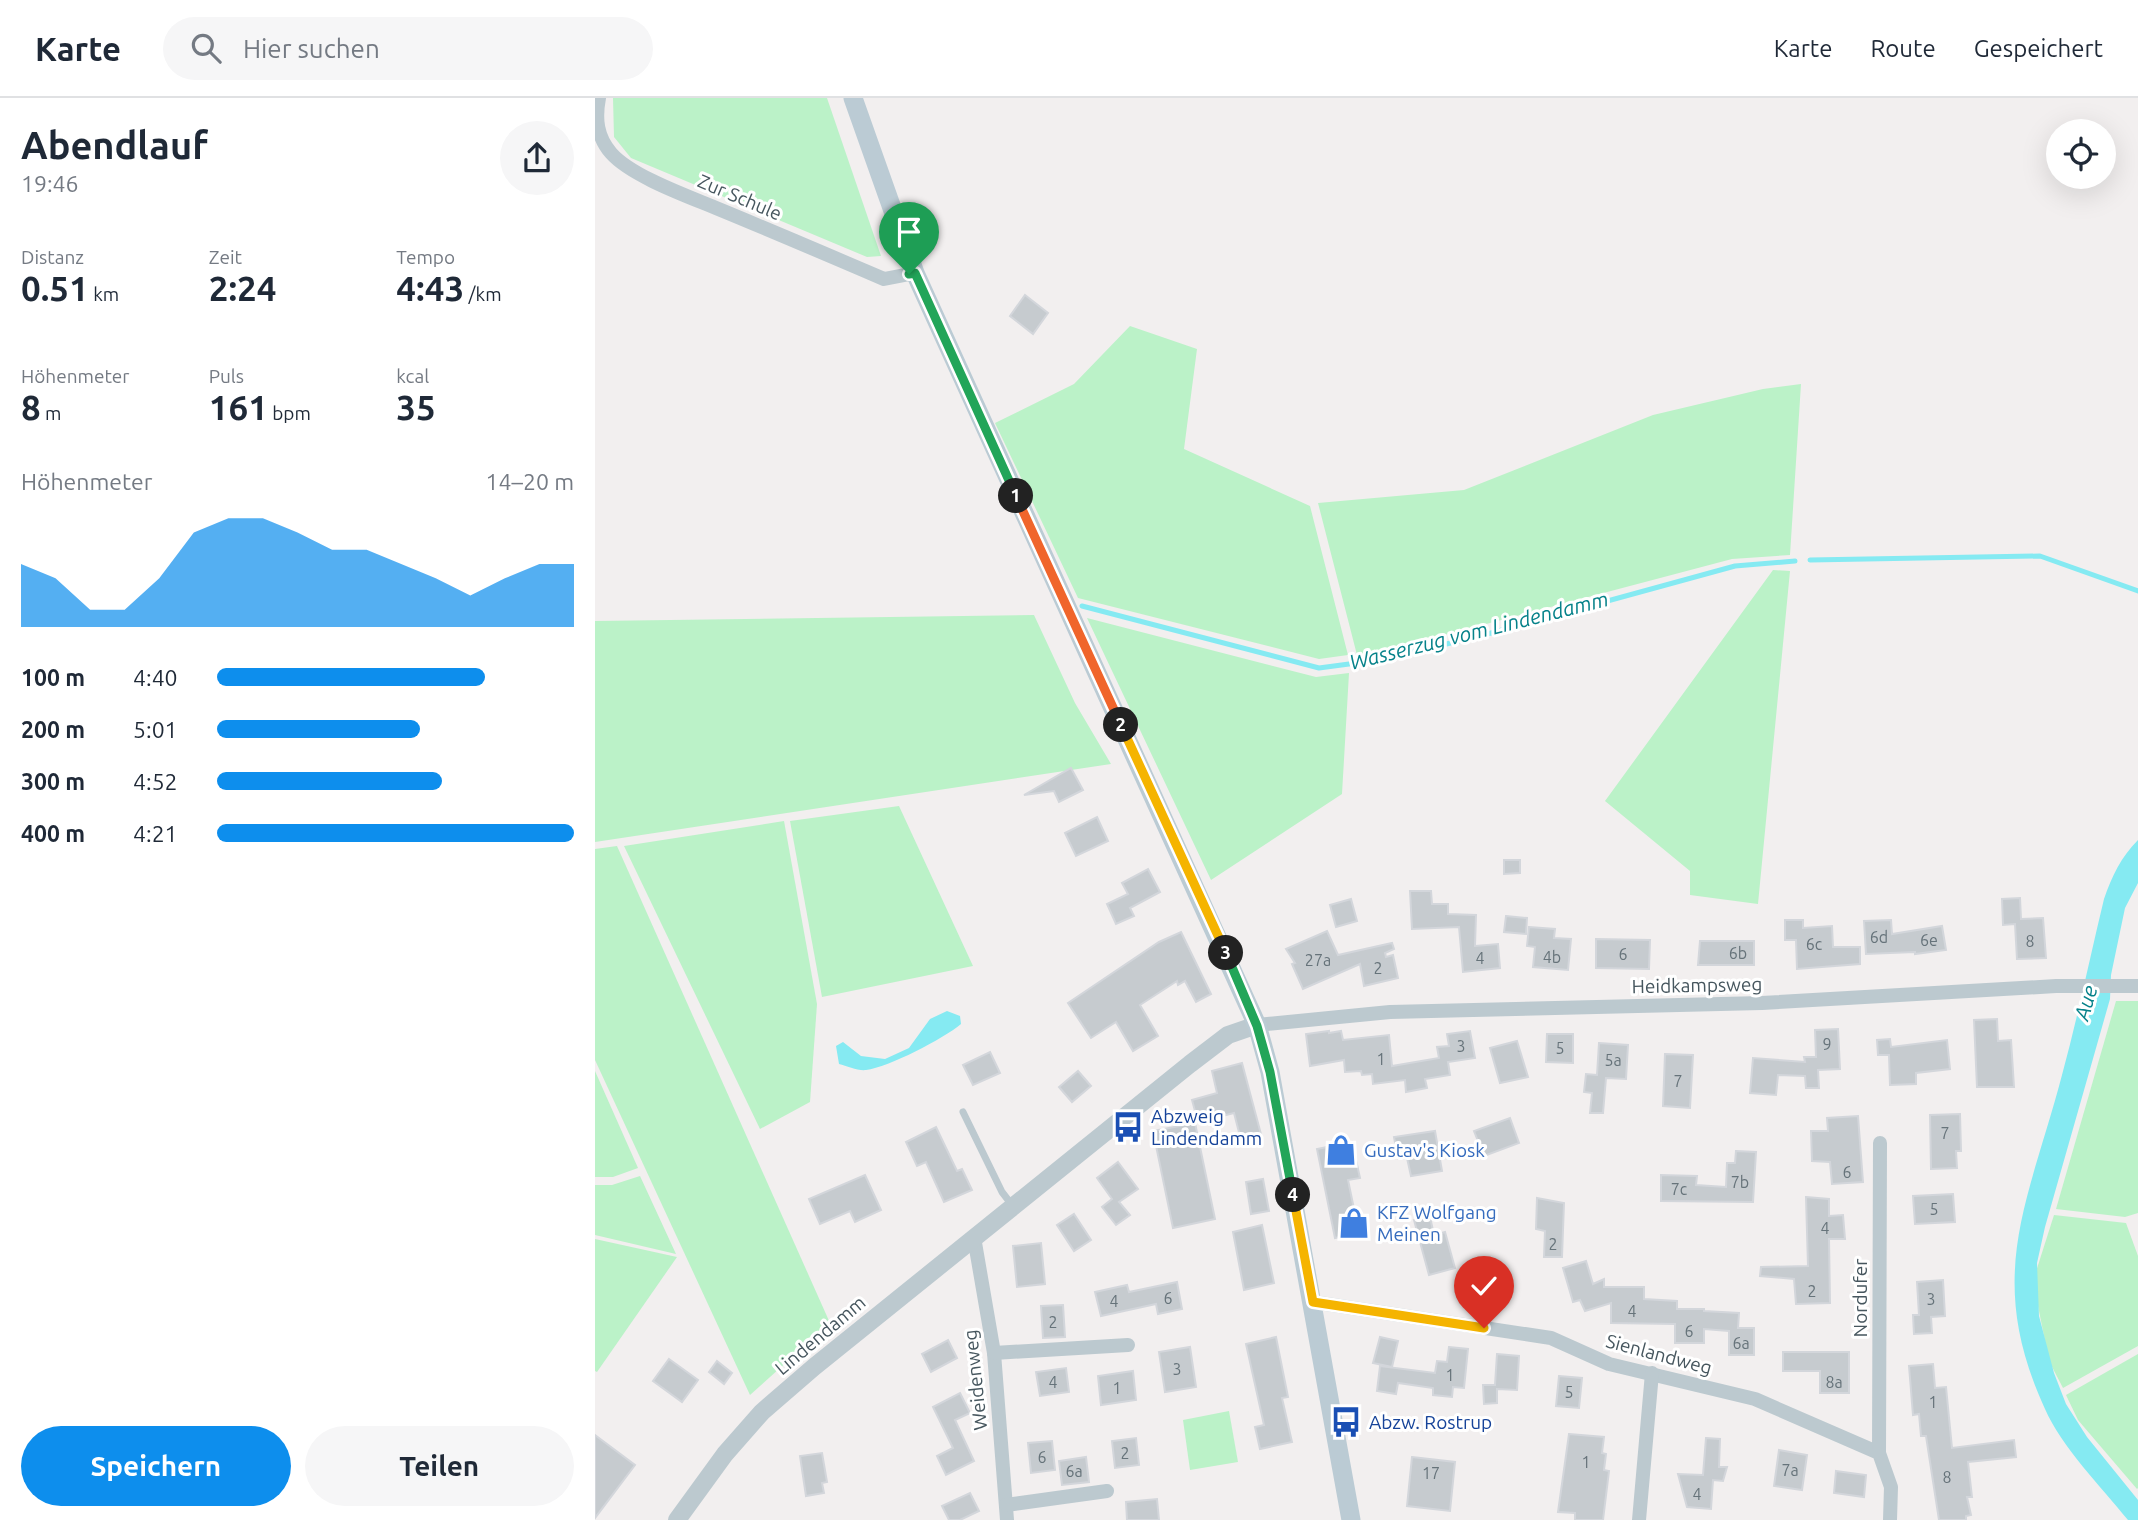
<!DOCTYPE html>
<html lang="de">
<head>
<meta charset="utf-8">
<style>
  :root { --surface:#fff; --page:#f6f6f7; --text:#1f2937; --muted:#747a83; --line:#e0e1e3; --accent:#0d8eed }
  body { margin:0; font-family:Ubuntu,sans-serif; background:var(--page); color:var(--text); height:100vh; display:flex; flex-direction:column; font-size:26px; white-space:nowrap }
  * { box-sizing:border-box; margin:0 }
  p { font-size:23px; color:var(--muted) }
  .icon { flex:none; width:38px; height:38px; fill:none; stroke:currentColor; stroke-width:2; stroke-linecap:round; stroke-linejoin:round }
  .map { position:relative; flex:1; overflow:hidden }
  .side { display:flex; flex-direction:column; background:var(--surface); width:595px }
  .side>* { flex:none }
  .fabs { position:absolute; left:1451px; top:21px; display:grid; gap:14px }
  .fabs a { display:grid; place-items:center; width:70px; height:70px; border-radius:50%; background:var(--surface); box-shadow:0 7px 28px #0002; font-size:35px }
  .pin { position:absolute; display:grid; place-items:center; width:60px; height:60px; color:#fff; margin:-72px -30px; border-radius:50% 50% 50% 0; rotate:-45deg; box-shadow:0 0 7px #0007 }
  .pin .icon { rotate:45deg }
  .km { position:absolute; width:35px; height:35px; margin:-18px; border-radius:50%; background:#222; color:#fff; font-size:19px; line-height:35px; text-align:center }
  .round { display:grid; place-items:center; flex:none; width:74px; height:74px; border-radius:37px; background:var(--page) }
  .summary { display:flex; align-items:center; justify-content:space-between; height:119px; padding:0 21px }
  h1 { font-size:38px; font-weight:700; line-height:52px }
  .stats { display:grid; grid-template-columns:repeat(3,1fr); gap:10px; height:119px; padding:7px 21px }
  .stats div { display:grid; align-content:center }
  .stats b { font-size:35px; font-weight:700 }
  .stats small { font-size:19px; font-weight:400 }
  .stats p { font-size:19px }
  .chart { height:196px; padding:14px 21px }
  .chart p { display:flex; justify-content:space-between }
  .chart svg { width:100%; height:126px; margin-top:7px; fill:var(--accent); opacity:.7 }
  .cta { display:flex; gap:14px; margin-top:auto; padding:14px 21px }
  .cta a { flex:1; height:80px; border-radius:42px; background:var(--accent); color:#fff; font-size:28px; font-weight:700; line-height:80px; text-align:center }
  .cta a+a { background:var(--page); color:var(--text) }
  ul { padding:0 21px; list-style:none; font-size:23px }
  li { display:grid; grid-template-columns:112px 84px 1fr; align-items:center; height:52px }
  li i { height:18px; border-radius:9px; background:var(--accent) }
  header { display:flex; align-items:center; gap:42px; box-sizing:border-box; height:98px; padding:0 35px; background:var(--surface); border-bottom:2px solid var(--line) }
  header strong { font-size:33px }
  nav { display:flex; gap:38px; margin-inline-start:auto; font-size:24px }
  .search { width:490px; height:63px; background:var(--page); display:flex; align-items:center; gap:18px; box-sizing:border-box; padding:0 24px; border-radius:38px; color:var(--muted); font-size:26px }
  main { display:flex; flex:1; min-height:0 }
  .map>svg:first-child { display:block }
  .green { fill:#bbf2c8 }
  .water { fill:#85eaf2 }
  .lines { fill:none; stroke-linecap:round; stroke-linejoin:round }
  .stream { stroke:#85eaf2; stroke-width:5 }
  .building { fill:#c6cbcf; stroke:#d3d6db; stroke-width:2 }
  .service { stroke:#bcc9cf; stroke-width:7 }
  .minor { stroke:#bcc9cf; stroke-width:14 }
  .tertiary { stroke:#bcc9cf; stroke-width:18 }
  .secondary { stroke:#bbcbd4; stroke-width:19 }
  .split-1-casing { stroke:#fff; stroke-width:14 }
  .split-2-casing { stroke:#fff; stroke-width:14 }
  .split-3-casing { stroke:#fff; stroke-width:14 }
  .split-4-casing { stroke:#fff; stroke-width:14 }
  .split-5-casing { stroke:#fff; stroke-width:14 }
  .split-1 { stroke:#22a559; stroke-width:9 }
  .split-2 { stroke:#f0652b; stroke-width:9 }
  .split-3 { stroke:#f5b400; stroke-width:9 }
  .split-4 { stroke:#22a559; stroke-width:9 }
  .split-5 { stroke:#f5b400; stroke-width:9 }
  .labels { text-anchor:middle; stroke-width:6; stroke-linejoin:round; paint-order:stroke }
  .number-label { font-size:16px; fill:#66737a }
  .street-label { font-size:19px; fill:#46565e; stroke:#fff }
  .transit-label { font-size:19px; fill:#164399; stroke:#fff; text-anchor:start }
  .shop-label { font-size:19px; fill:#366cbe; stroke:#fff; text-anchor:start }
  .water-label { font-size:21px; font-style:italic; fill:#06828a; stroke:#fff }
</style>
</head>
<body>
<header>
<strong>Karte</strong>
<div class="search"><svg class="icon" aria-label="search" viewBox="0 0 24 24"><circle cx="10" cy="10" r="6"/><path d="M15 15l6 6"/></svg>Hier suchen</div>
<nav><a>Karte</a><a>Route</a><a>Gespeichert</a></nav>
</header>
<main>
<section class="side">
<div class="summary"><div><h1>Abendlauf</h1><p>19:46</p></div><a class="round"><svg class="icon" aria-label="share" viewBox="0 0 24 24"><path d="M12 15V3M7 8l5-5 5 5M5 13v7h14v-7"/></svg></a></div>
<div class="stats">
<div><p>Distanz</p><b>0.51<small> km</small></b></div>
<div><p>Zeit</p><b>2:24</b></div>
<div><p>Tempo</p><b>4:43<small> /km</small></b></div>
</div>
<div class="stats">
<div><p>Höhenmeter</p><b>8<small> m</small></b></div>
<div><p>Puls</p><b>161<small> bpm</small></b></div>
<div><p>kcal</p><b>35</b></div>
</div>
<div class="chart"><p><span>Höhenmeter</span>14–20 m</p>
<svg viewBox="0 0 160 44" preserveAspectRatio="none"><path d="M0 44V22L10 27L20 38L30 38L40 27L50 11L60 6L70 6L80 11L90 17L100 17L110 22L120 27L130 33L140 27L150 22L160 22V44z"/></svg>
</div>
<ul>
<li><b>100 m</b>4:40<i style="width:75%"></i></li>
<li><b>200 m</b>5:01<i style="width:57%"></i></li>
<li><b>300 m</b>4:52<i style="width:63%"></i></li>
<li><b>400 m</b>4:21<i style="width:100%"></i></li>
</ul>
<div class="cta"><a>Speichern</a><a>Teilen</a></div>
</section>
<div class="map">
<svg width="1543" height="1422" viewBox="0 0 1543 1422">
  <rect width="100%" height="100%" fill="#f2efef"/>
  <g class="green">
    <polygon points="18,0 232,0 286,158 272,159 36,60 19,39"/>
    <polygon points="535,228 602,251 589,351 715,408 753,557 724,561 483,500 400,325 479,286"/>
    <polygon points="1206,286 1195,457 1137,461 781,555 762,557 723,405 869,392 1058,317 1168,291"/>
    <polygon points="1178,472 1195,473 1163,806 1095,797 1095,773 1010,703"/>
    <polygon points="439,517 480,605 516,666 0,744 0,523"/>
    <polygon points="492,520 721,579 754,575 747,696 616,782"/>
    <polygon points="304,708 378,868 227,899 195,723"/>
    <polygon points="189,723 222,906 215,1004 165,1031 29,748"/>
    <polygon points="22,748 235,1225 155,1297 0,962 0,751"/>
    <polygon points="1521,903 1543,903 1543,1115 1530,1119 1461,1111"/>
    <polygon points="0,973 43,1070 18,1079 0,1079"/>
    <polygon points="45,1078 81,1156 0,1137 0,1087 17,1087"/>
    <polygon points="1459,1117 1531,1125 1543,1158 1543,1248 1468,1290 1454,1263 1438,1183"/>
    <polygon points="0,1141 82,1159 2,1274 0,1273"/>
    <polygon points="1543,1256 1543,1390 1542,1391 1483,1322 1471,1297"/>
    <polygon points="634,1313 643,1364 595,1372 588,1322"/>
  </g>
  <g class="water">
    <path d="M1543,742V785L1530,810L1516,877L1515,901L1450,1129L1442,1165L1444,1218L1459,1275L1471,1306L1492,1339L1543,1402V1422H1533C1507,1390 1466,1348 1450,1311C1389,1178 1433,1106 1467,977C1483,918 1495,859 1509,801C1517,778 1526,759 1543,742Z"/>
    <path d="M352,913L365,918L366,926C348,941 294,969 271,972C263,973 252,968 244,966L241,948L248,944L266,958L290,961L314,950L335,921Z"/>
  </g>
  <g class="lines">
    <g class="stream">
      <polyline points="1215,462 1445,458 1543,493"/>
      <polyline points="487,508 724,570 784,562 885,538 1140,468 1200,463"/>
    </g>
  </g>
  <g class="building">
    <polygon points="430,197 453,215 438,236 415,218"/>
    <polygon points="476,670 488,692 464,704 459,693 429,697"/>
    <polygon points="502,719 513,743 481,758 470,735"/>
    <polygon points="909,762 925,762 925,775 909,776"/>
    <polygon points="553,771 565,794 535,810 539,818 521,826 512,806 533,796 527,785"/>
    <polygon points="815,793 836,793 837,806 853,806 853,816 881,817 880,848 903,846 905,870 868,874 864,829 817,831"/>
    <polygon points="1425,800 1426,821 1448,820 1451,860 1422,861 1420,826 1408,827 1407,801"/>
    <polygon points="756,801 762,823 741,829 735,807"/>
    <polygon points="911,818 932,820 931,836 909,834"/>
    <polygon points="1190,822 1208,822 1208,830 1237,828 1238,849 1265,849 1265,866 1202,871 1201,842 1190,842"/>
    <polygon points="1296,822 1297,836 1347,828 1351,852 1320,856 1320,854 1271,856 1269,823"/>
    <polygon points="934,829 960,831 959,840 976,841 973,872 938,869 940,849 932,848"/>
    <polygon points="732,833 743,857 797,845 799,851 790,855 791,859 798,857 803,880 769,888 765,866 708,891 697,866 700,865 691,851"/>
    <polygon points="586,834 616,896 601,904 590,883 583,887 582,883 545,907 563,938 538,953 521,924 496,940 473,905 564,844"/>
    <polygon points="1001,841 1055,842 1054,871 1001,870"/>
    <polygon points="1105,843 1159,843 1159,867 1103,867"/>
    <polygon points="1402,921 1403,943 1416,942 1419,989 1382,989 1379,922"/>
    <polygon points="1243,931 1245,971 1223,972 1224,990 1211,990 1210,978 1183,977 1181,997 1155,995 1158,960 1210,964 1209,959 1221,959 1220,932"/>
    <polygon points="734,933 734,935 746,933 748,942 794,937 797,968 844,960 842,949 854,948 852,936 875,933 880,960 853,964 855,977 830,981 832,990 811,994 810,982 778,986 777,976 767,977 766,973 750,974 749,962 715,968 711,936"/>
    <polygon points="952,936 978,936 978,965 951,964"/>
    <polygon points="1295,941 1296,949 1352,942 1355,971 1321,975 1321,986 1295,987 1294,957 1283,957 1282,942"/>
    <polygon points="922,943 933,979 905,985 895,950"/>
    <polygon points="1004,945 1033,947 1031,981 1011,980 1008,1015 995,1015 997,995 989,994 991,976 1002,977"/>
    <polygon points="395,954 405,975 378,987 368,967"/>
    <polygon points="1070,956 1098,957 1095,1010 1068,1008"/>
    <polygon points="647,965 667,1040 647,1046 639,1015 603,1024 597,1002 622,995 617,973"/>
    <polygon points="483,973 496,988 477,1004 464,989"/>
    <polygon points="1365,1016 1366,1053 1361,1053 1362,1070 1336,1071 1335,1017"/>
    <polygon points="1263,1018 1268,1084 1237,1086 1235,1064 1217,1063 1216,1033 1233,1033 1232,1020"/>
    <polygon points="915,1020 924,1045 889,1058 879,1033"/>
    <polygon points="600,1025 620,1121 578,1130 558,1033"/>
    <polygon points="341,1029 362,1073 367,1071 377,1092 349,1104 331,1064 322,1068 311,1044"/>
    <polygon points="840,1033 847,1073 816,1078 812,1060 803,1061 799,1039"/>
    <polygon points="757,1044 765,1080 753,1082 764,1135 740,1140 722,1051"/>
    <polygon points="1141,1053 1161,1054 1158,1104 1066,1103 1066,1077 1102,1078 1101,1087 1131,1089 1132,1065 1140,1065"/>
    <polygon points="523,1064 543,1091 524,1104 535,1117 521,1127 507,1109 517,1101 502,1080"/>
    <polygon points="270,1077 286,1112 260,1124 255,1113 225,1126 214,1101"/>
    <polygon points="668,1081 674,1113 656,1116 651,1084"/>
    <polygon points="1358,1096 1360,1124 1320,1126 1318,1098"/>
    <polygon points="1211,1099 1234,1101 1234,1118 1248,1117 1250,1141 1234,1141 1235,1205 1201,1206 1199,1181 1165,1178 1166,1169 1213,1168"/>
    <polygon points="942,1100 969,1105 967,1159 949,1159 950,1133 941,1131"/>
    <polygon points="479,1116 496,1142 479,1153 462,1127"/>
    <polygon points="835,1119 839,1137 850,1134 860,1170 834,1177 819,1122"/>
    <polygon points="667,1127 679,1185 649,1192 638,1134"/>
    <polygon points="446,1145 450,1186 422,1189 418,1148"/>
    <polygon points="991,1163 998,1186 1009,1181 1009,1189 1049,1189 1049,1201 1082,1203 1082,1211 1109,1211 1109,1213 1144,1215 1143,1230 1159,1230 1159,1257 1134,1257 1134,1233 1109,1231 1109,1245 1080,1245 1080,1226 1016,1225 1016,1205 990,1213 985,1202 978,1204 968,1170"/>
    <polygon points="1348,1182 1350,1218 1336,1219 1337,1235 1319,1236 1318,1217 1324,1217 1322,1184"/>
    <polygon points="582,1184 587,1211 563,1216 561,1206 506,1218 500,1194 532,1187 534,1194"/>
    <polygon points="468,1207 470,1239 448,1240 446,1208"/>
    <polygon points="681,1239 693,1299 687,1300 697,1344 665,1351 660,1329 669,1327 651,1246"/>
    <polygon points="785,1239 803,1243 797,1269 778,1265"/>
    <polygon points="353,1242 362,1260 336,1274 327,1256"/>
    <polygon points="595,1249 601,1289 570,1294 564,1254"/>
    <polygon points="854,1249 873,1251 869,1290 858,1289 857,1299 838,1297 838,1290 803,1285 801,1296 782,1293 785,1268 840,1275 842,1263 852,1264"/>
    <polygon points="1188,1254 1254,1254 1254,1295 1225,1295 1225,1273 1188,1273"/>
    <polygon points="902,1256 924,1258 922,1292 902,1291 902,1305 889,1306 888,1287 900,1287"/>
    <polygon points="74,1261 103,1282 87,1304 58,1283"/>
    <polygon points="122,1263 137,1275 129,1286 114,1274"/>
    <polygon points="1338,1266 1340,1290 1351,1289 1357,1350 1419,1342 1421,1359 1373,1364 1377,1399 1372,1399 1376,1417 1371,1418 1371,1422 1344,1422 1331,1338 1326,1338 1324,1316 1318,1317 1314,1268"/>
    <polygon points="471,1270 474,1294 445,1298 441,1274"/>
    <polygon points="538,1273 541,1302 506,1307 503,1278"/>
    <polygon points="964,1278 987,1280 984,1310 961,1308"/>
    <polygon points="365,1295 375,1315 360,1322 379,1363 351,1377 342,1358 358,1350 338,1309"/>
    <polygon points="974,1336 1009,1339 1007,1355 1011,1356 1009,1372 1014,1373 1008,1422 980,1422 980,1415 963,1414"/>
    <polygon points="0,1337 40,1367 0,1420"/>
    <polygon points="541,1340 544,1367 520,1370 517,1343"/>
    <polygon points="1111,1340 1125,1341 1124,1369 1132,1369 1128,1383 1118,1382 1116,1411 1092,1409 1083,1376 1108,1377"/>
    <polygon points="457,1343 460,1372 436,1375 433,1345"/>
    <polygon points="1184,1352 1212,1357 1207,1392 1179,1388"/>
    <polygon points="227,1355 232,1384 227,1385 229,1395 211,1398 205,1358"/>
    <polygon points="491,1359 494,1384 467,1387 464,1363"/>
    <polygon points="817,1359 860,1364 855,1413 812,1408"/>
    <polygon points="1241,1373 1271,1377 1269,1399 1239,1395"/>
    <polygon points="375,1395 384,1413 365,1422 354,1422 347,1408"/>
    <polygon points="562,1401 564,1422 532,1422 531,1404"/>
  </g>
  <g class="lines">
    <polyline class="service" points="368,1014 407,1094 417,1107"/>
    <g class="minor">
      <path d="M4,0C0,21 2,39 16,55C36,78 92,98 121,110C177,133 233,157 289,181L320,175"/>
      <polyline points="662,927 795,914 1167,905 1461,888 1543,888"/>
      <polyline points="379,1139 399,1255 412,1422"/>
      <polyline points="718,1204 956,1240 1014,1266 1160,1301 1284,1355 1296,1389 1295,1422"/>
      <polyline points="399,1255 533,1247"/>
      <polyline points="1284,1355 1285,1045"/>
      <polyline points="411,1407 512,1393"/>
      <polyline points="1044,1422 1057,1275"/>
    </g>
    <polyline class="tertiary" points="82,1422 130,1356 167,1314 219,1269 595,966 633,937 662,927"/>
    <polyline class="secondary" points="258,0 320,175 662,927 675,974 756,1422"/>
  </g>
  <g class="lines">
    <defs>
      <polyline id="split-1" points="314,176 320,175 421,398"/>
      <polyline id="split-2" points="421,398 526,627"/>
      <polyline id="split-3" points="526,627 631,855"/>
      <polyline id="split-4" points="631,855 662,928 675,974 698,1097"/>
      <polyline id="split-5" points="698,1097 718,1204 889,1230"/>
    </defs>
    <use href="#split-1" class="split-1-casing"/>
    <use href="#split-2" class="split-2-casing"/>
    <use href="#split-3" class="split-3-casing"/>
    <use href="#split-4" class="split-4-casing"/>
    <use href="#split-5" class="split-5-casing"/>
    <use href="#split-1" class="split-1"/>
    <use href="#split-2" class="split-2"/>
    <use href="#split-3" class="split-3"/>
    <use href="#split-4" class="split-4"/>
    <use href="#split-5" class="split-5"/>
  </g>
  <defs>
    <symbol id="bus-bare" viewBox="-9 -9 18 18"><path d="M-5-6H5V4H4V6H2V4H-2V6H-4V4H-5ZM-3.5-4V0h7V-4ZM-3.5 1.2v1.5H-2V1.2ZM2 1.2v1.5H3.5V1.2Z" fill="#1a4fb4" stroke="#fff" stroke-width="2.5" paint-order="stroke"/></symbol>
    <symbol id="shop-bare" viewBox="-9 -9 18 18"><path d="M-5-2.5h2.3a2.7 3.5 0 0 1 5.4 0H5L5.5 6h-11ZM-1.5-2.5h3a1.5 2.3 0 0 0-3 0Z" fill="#3f7fe0" stroke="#fff" stroke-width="2.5" paint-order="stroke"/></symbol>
  </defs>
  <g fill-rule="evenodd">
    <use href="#bus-bare" x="511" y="1007" width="44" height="44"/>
    <use href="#shop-bare" x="724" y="1030" width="44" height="44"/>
    <use href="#shop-bare" x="737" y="1103" width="44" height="44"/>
    <use href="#bus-bare" x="729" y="1302" width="44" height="44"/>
  </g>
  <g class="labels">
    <g class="number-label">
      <text x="1284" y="845">6d</text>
      <text x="1334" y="848">6e</text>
      <text x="1435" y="849">8</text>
      <text x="1219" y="852">6c</text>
      <text x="1143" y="861">6b</text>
      <text x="1028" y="862">6</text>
      <text x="957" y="865">4b</text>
      <text x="885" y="866">4</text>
      <text x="723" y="868">27a</text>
      <text x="783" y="876">2</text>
      <text x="1232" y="952">9</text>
      <text x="866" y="954">3</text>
      <text x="965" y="956">5</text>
      <text x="786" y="967">1</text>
      <text x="1018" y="968">5a</text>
      <text x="1083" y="989">7</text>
      <text x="1350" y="1041">7</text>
      <text x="1252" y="1080">6</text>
      <text x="1145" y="1090">7b</text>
      <text x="1084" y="1097">7c</text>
      <text x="1339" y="1117">5</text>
      <text x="1230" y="1136">4</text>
      <text x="958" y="1152">2</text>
      <text x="1217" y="1199">2</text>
      <text x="573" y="1206">6</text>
      <text x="1336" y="1207">3</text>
      <text x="519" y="1209">4</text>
      <text x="1037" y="1219">4</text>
      <text x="458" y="1230">2</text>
      <text x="1094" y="1239">6</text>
      <text x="1146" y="1251">6a</text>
      <text x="582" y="1277">3</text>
      <text x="855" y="1283">1</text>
      <text x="458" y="1290">4</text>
      <text x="1239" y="1290">8a</text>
      <text x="522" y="1296">1</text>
      <text x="974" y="1300">5</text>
      <text x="1338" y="1310">1</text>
      <text x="530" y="1361">2</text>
      <text x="447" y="1365">6</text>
      <text x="991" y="1370">1</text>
      <text x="1195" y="1378">7a</text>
      <text x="479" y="1379">6a</text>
      <text x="836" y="1381">17</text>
      <text x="1352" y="1385">8</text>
      <text x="1102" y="1402">4</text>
    </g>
    <g class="street-label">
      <text transform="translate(145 99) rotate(23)" y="7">Zur Schule</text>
      <text transform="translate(1102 887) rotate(-1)" y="7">Heidkampsweg</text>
      <text transform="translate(1265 1200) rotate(-90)" y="7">Nordufer</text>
      <text transform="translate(225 1237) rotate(-40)" y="7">Lindendamm</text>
      <text transform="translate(1064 1256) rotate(15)" y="7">Sienlandweg</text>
      <text transform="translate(380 1282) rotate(-96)" y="7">Weidenweg</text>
    </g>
    <g class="transit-label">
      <text x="556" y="1025">Abzweig<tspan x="556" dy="22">Lindendamm</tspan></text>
      <text x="774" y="1331">Abzw. Rostrup</text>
    </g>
    <g class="shop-label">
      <text x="769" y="1059">Gustav's Kiosk</text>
      <text x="782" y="1121">KFZ Wolfgang<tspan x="782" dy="22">Meinen</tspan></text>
    </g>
    <g class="water-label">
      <text transform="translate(884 533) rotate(-14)" y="7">Wasserzug vom Lindendamm</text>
      <text transform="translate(1491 905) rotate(-74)" y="7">Aue</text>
    </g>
  </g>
</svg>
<div class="fabs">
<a><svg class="icon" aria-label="locate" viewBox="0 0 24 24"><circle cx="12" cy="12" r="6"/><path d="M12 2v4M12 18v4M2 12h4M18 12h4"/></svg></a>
</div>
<div class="pin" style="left:314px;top:176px;background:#1e9e55"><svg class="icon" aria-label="arrive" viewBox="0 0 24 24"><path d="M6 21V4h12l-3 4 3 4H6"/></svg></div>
<div class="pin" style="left:889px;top:1230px;background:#d93025"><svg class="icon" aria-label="check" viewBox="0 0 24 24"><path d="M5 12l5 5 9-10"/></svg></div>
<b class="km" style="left:421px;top:398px">1</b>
<b class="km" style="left:526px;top:627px">2</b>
<b class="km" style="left:631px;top:855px">3</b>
<b class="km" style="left:698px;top:1097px">4</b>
</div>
</main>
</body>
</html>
